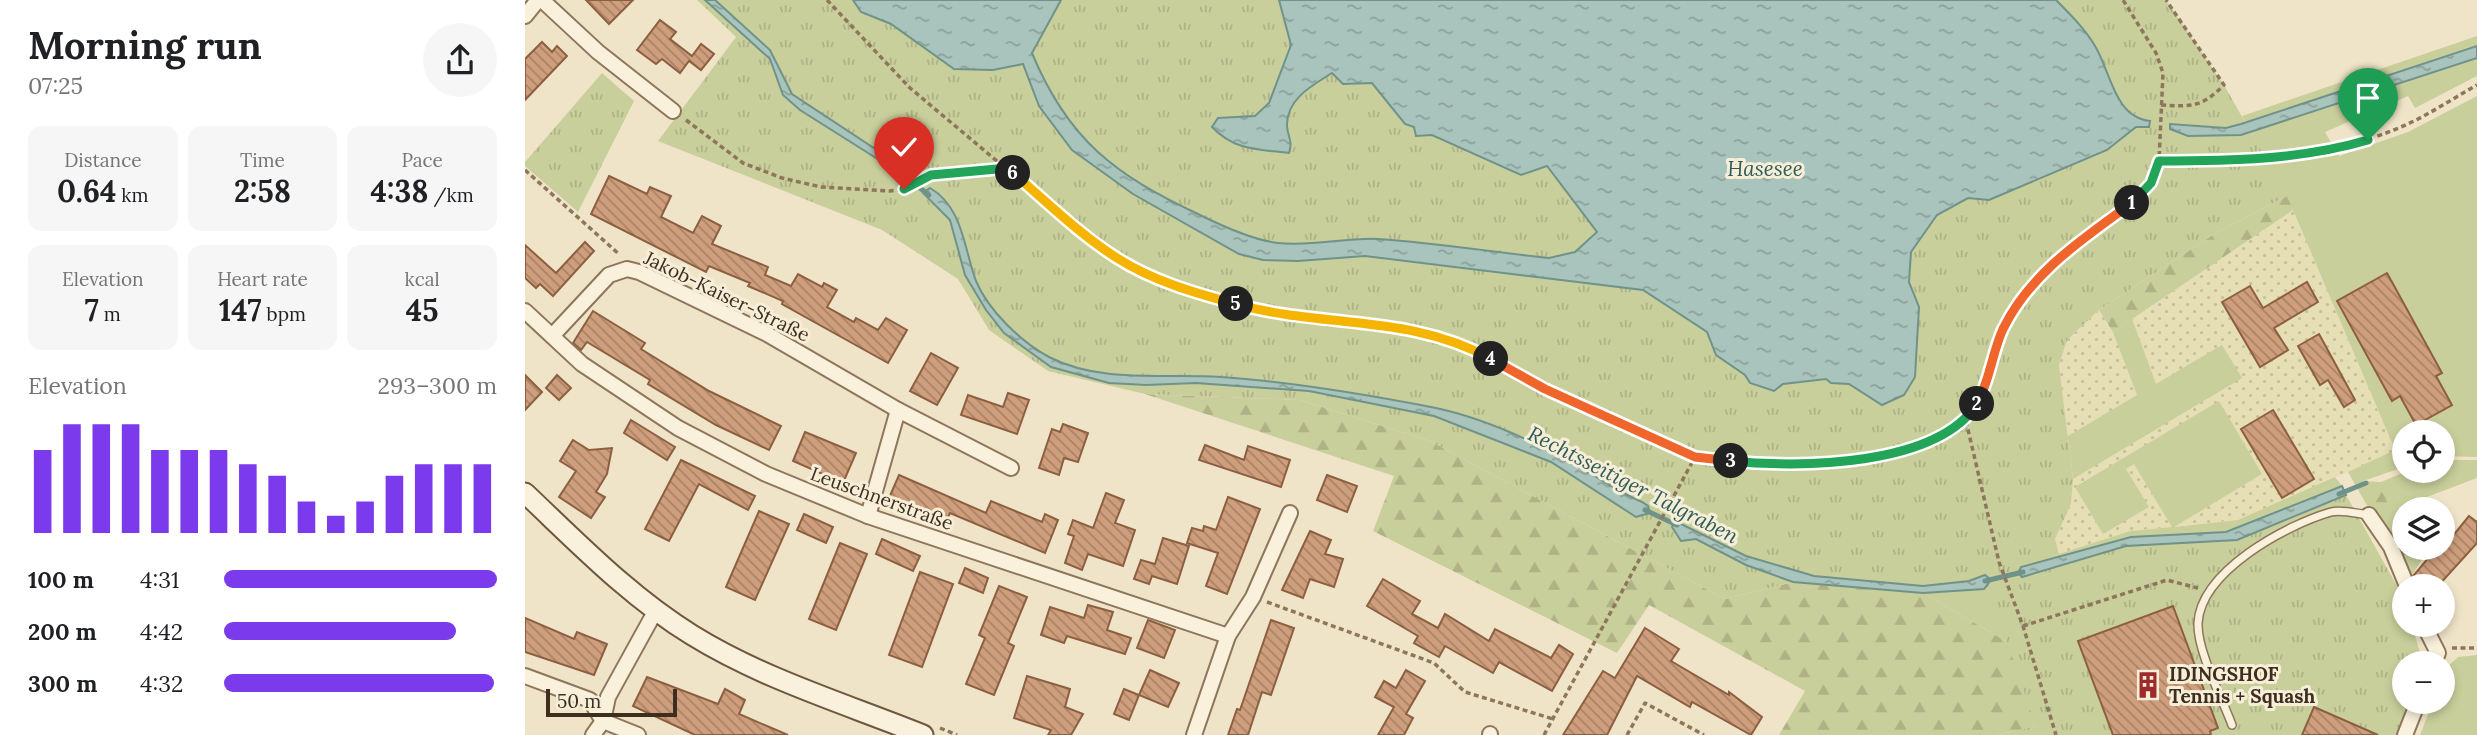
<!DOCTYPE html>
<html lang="en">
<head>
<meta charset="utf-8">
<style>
  :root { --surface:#fff; --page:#f6f6f6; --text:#202124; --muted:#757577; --accent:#7c3aed }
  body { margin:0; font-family:Lora,serif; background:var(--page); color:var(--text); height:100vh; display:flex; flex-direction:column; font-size:26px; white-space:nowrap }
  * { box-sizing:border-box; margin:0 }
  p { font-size:23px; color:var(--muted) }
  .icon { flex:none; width:38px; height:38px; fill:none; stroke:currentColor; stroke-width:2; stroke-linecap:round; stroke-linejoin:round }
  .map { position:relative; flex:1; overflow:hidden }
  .drawer { display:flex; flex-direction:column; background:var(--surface); width:525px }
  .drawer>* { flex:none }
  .buttons { position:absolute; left:1867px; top:420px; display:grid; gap:14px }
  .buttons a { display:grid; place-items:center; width:63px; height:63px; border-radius:50%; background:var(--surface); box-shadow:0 4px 10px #0003; font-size:35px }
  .scale { position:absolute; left:21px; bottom:18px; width:131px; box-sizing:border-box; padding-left:7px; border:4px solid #3d2e20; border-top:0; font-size:19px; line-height:24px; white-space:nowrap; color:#3d2e20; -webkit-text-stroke:5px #f7eed8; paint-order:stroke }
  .pin { position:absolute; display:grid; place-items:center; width:60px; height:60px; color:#fff; margin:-72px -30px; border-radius:50% 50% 50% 0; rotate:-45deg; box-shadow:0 0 7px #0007 }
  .pin .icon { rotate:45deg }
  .km { position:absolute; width:35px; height:35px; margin:-18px; border-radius:50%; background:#222; color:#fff; font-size:19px; line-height:35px; text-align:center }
  .round { display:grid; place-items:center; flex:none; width:74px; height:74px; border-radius:37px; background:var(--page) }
  .summary { display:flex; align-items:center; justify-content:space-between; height:119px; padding:0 28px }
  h1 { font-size:38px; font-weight:800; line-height:52px }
  .metrics { display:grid; grid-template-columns:repeat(3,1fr); gap:10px; height:119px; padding:7px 28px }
  .metrics div { display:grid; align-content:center; border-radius:14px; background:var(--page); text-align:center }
  .metrics b { font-size:30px; font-weight:800 }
  .metrics small { font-size:19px; font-weight:400 }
  .metrics p { font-size:19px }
  .chart { height:196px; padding:14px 28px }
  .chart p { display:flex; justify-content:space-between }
  .chart svg { width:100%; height:126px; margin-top:7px; stroke:var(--accent); stroke-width:6 }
  ul { padding:0 28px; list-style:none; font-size:23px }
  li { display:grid; grid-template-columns:112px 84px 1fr; align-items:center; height:52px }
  li i { height:18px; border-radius:9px; background:var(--accent) }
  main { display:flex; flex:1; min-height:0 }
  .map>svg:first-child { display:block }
  .farmland { fill:url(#farmland-dots) }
  .grass { fill:#c9cf9b }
  .forest { fill:url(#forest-firs) }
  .park { fill:url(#park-tufts) }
  .water { fill:url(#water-ripples); stroke:#6f938a; stroke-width:2 }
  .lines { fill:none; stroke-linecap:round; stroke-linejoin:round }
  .stream { stroke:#6f938a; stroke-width:5 }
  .building { fill:url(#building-back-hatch); stroke:#8d5f41; stroke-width:2 }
  .lane-casing { stroke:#8d765c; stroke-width:10 }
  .street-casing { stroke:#8d765c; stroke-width:18 }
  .secondary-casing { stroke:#6f573f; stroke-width:23 }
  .path { stroke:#8d765c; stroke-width:3.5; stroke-dasharray:5 3.5; stroke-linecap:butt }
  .lane { stroke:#faf1dc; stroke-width:7 }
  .street { stroke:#faf1dc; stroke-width:14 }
  .secondary { stroke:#faf1dc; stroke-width:19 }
  .split-1-casing { stroke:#fff; stroke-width:14 }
  .split-2-casing { stroke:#fff; stroke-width:14 }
  .split-3-casing { stroke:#fff; stroke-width:14 }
  .split-4-casing { stroke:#fff; stroke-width:14 }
  .split-5-casing { stroke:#fff; stroke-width:14 }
  .split-6-casing { stroke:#fff; stroke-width:14 }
  .split-7-casing { stroke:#fff; stroke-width:14 }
  .split-1 { stroke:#22a559; stroke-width:9 }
  .split-2 { stroke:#f0652b; stroke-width:9 }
  .split-3 { stroke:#22a559; stroke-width:9 }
  .split-4 { stroke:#f0652b; stroke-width:9 }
  .split-5 { stroke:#f5b400; stroke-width:9 }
  .split-6 { stroke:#f5b400; stroke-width:9 }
  .split-7 { stroke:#22a559; stroke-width:9 }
  .labels { text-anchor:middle; stroke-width:6; stroke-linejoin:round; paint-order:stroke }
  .street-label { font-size:19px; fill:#3d2e20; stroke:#f7eed8 }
  .poi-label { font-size:19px; font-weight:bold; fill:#3d2e20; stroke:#f7eed8; text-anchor:start }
  .water-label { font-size:21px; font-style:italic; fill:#2f5d5a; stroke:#f7eed8 }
</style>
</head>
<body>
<main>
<section class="drawer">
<div class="summary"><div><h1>Morning run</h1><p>07:25</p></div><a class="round"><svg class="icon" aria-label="share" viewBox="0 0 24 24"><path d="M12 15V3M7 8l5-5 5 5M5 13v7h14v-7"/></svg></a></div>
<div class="metrics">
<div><p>Distance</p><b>0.64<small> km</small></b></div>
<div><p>Time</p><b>2:58</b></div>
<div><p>Pace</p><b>4:38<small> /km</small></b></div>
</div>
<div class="metrics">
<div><p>Elevation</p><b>7<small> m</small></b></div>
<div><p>Heart rate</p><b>147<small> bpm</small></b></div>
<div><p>kcal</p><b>45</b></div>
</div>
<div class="chart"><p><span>Elevation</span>293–300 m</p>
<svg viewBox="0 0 160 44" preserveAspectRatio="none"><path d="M5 44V15M15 44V6M25 44V6M35 44V6M45 44V15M55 44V15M65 44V15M75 44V20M85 44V24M95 44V33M105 44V38M115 44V33M125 44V24M135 44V20M145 44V20M155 44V20"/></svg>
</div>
<ul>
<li><b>100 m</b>4:31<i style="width:100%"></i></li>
<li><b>200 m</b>4:42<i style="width:85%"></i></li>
<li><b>300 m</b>4:32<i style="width:99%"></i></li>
</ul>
</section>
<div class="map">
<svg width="1952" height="735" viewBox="0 0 1952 735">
  <defs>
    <pattern id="farmland-dots" width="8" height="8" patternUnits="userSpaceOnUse" patternTransform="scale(1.75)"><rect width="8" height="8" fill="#e6deb5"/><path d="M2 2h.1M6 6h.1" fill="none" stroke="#c6bf9b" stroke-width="1.8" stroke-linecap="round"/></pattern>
    <pattern id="forest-firs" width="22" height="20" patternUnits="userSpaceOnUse" patternTransform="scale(1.75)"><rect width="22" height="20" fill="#c9cf9b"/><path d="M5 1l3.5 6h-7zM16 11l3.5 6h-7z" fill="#aeb285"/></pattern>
    <pattern id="park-tufts" width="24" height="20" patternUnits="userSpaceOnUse" patternTransform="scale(1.75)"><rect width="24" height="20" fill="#c9cf9b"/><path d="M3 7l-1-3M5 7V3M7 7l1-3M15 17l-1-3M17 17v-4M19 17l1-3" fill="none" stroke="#aeb285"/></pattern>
    <pattern id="water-ripples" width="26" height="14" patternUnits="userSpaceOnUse" patternTransform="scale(1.75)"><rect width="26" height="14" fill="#a9c4bc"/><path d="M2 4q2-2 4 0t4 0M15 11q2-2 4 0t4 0" fill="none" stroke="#8ba098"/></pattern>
    <pattern id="building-back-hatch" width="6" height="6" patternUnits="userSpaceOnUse" patternTransform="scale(1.75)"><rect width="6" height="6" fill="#cf9f7d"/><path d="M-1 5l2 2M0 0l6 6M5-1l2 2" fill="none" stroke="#a98266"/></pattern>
  </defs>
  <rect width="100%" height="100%" fill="#f0e4c8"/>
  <polygon class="farmland" points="1768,210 1870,451 1713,520 1605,531 1534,554 1530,539 1546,504 1548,479 1534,365 1542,340 1574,310 1588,332"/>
  <g class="grass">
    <polygon points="1952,36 1952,76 1890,108 1883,96 1800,132 1814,156 1883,132 1952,96 1952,457 1918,456 1918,432 1880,432 1879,467 1838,481 1856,482 1882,471 1918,471 1918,460 1952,460 1952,478 1865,511 1841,494 1840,502 1823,472 1870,450 1768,210 1717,116"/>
    <polygon points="1607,319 1631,384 1697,345 1717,378 1548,479 1543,436 1612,395 1588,332"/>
    <polygon points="1694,401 1737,474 1649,527 1713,520 1810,477 1817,486 1701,532 1606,537 1534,557 1534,554 1605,531 1647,527 1609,464 1601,469 1624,507 1578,534 1550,487"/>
    <polygon points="1463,586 1524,725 1511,726 1484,643 1398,593"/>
    <polygon points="1952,655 1952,735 1895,735 1908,702 1918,702 1921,668 1933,657"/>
  </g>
  <g class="forest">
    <polygon points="1762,196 1768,210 1588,332 1574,310 1689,234"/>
    <polygon points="620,394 775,400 905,441 1200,599 1268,582 1398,593 1484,643 1511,726 1471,735 1254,735 1280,691 1124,605 1092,653 848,531 869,476"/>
    <polygon points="1857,486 1865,511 1874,507 1879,519 1880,548 1892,548 1897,559 1884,580 1840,502 1840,494"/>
  </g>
  <g class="park">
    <polygon points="172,0 1641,0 1699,85 1762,196 1689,234 1574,310 1542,340 1534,365 1548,479 1546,504 1530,539 1537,566 1601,546 1758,522 1821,495 1876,593 1880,625 1887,625 1898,663 1880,663 1880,702 1886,702 1873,735 1471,735 1511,726 1463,587 1398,593 1268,582 1200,599 905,441 775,400 620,394 523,371 464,330 433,279 357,230 133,141 211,37"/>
    <polygon points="77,73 109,101 53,212 0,166 0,162"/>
  </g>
  <g class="water">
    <polygon points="180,0 190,0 245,50 267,94 373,164 379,172 378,175 275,110 258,95 245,59"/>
    <path d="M328,0H536L507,53C543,140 590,175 673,214C697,226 727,240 753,243C788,247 821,237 854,239C911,243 968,252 1024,258L1050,252L1072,232L1022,166L996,175L907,135L891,136L889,127L880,124L847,83L818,84L807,73C788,85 761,99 762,126C763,138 768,141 764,153C733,149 710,151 687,127L693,118L730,116L744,103L766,45L754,0H1531C1545,14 1560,29 1570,46C1586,72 1589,117 1625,121L1624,127H1611L1582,150L1464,200L1443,198L1412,215L1386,252L1384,282L1394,307L1390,377L1379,395L1357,405L1324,384L1306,383L1301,379L1258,384L1249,391L1225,383L1220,375L1191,355L1182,332L1118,290L840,256L773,261L738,260L714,254L608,194L547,150L514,106L498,64L468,70L429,69L366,24L336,12Z"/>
    <polygon points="1952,46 1952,58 1716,135 1663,136 1645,129 1645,124 1701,128 1716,124"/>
    <path d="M405,188C438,207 439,249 451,281C463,310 496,342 524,357C577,384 639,373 696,377C768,382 839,394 911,408C958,418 1006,440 1048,463C1071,476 1093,492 1117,502L1123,506L1125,513L1111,517L1026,462L909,416L784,391L671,383L621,385L584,383L526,367L479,333L461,310L440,275L425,220L398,193Z"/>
    <polygon points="1817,486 1821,495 1712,540 1601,546 1497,577 1493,573 1496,567 1606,537 1701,532"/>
    <polygon points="1150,521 1221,556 1289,576 1398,586 1444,581 1460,575 1466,580 1459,589 1398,593 1268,582 1221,565 1171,539 1156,541 1147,527"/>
  </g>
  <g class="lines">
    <g class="stream">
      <polyline points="373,171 404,195"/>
      <polyline points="1814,494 1841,483"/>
      <polyline points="1120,510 1152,525"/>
      <polyline points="1460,581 1498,572"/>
    </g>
  </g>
  <g class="building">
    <polygon points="61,0 108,0 84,24"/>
    <polygon points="135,20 151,32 145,39 167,56 176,44 189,54 176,70 164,61 155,73 137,59 131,64 112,50"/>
    <polygon points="17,42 27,52 32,46 42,56 0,100 0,59"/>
    <polygon points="84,176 122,194 125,187 146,196 136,217 168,233 177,216 196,226 187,244 243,267 240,275 266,286 273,274 297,287 299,283 312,290 302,307 329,322 331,318 353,330 361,318 382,330 363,363 257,304 258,301 223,286 225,283 184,266 181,272 66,214"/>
    <polygon points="60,242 69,251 28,296 15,284 11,288 0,278 0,245 31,273"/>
    <polygon points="1862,273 1917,373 1911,376 1927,405 1891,425 1875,396 1867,401 1812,301"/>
    <polygon points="1782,282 1793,302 1749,328 1763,350 1735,367 1697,302 1725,286 1738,308"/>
    <polygon points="68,311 120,343 116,349 184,391 256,426 244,450 191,425 123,384 125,380 62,342 56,350 48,343"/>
    <polygon points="1794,334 1830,400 1819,407 1803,380 1795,385 1773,346"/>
    <polygon points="406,353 433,368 412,405 385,391"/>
    <polygon points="0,375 17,392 0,410"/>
    <polygon points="32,375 46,388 34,400 21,388"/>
    <polygon points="483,393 504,400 492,434 436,415 443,395 478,407"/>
    <polygon points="1748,410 1789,479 1757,498 1716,429"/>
    <polygon points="106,420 150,447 142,460 99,433"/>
    <polygon points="538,424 563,433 553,462 539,458 534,475 514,468 527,429 535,432"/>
    <polygon points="280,432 331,453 318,483 268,461"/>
    <polygon points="48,440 64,450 87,448 82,474 71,492 80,497 66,518 34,497 51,471 35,461"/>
    <polygon points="680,445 719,460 723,446 765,460 756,487 674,460"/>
    <polygon points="156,460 230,496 223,510 174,484 144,541 120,529"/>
    <polygon points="374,475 461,513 466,501 517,522 520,514 533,520 520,553 425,513 421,522 364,498"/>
    <polygon points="802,475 832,486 822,512 792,500"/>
    <polygon points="581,493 599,500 590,523 610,530 598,566 563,554 557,570 540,563 549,536 543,534 548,520 568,528"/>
    <polygon points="703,497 735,509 702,594 681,586 693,553 662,543 667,528 678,531 679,526 691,530"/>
    <polygon points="234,511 264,524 230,600 201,587"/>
    <polygon points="279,514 308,527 301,543 272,530"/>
    <polygon points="1944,516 1952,522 1952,543 1913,586 1901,586 1888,576 1910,550 1914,553"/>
    <polygon points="785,531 806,540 800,554 818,559 809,587 785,579 778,598 757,590"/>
    <polygon points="638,538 664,546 652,584 627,576 624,584 609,579 616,560 630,564"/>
    <polygon points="357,539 395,556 388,571 351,554"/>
    <polygon points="315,543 342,554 311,630 284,619"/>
    <polygon points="440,568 463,578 458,593 434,583"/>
    <polygon points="395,572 428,584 397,667 364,655"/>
    <polygon points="858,579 895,601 887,614 913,628 920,614 964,641 970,629 1026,658 1034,645 1048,654 1027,691 974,662 968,673 920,646 914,657 889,643 893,636 842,606"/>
    <polygon points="474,586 502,597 483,643 489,646 469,695 441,684 460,638 454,635"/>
    <polygon points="563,605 588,612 582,630 606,638 600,654 542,636 539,643 516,635 525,607 559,618"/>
    <polygon points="1648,606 1693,728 1685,731 1686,735 1588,735 1553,641"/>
    <polygon points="0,618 49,639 52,632 82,644 69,675 0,652"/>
    <polygon points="623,620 650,630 639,658 612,648"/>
    <polygon points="746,620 769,628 746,695 737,692 723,735 703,735 712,709 715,710"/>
    <polygon points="1120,628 1154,649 1146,661 1204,695 1204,692 1237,717 1226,735 1167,702 1165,707 1112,676 1082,735 1038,735 1078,671 1090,678"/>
    <polygon points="625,670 654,683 643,707 614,695"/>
    <polygon points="881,670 900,681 881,714 888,718 879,735 853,735 869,707 850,697 859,681 871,688"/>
    <polygon points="502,676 545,689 540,707 558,714 546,735 523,735 526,730 489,718"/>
    <polygon points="122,677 193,704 200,689 220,700 214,714 263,735 170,735 108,706"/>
    <polygon points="599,689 614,695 604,720 589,714"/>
    <polygon points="1789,707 1853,735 1777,735"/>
  </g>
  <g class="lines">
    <defs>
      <path id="lane" d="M1707,725C1697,698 1672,651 1673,623C1676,571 1761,525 1806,512C1817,509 1833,514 1844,515"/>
      <g id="street">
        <polyline points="17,0 73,52 148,111"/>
        <polyline points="0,16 13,0"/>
        <polyline points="0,311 57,364 153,428 241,474 343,516 703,636"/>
        <polyline points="27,336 84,275 102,269 114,272 242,334 373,410 486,468"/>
        <polyline points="1844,515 1866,547 1882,586"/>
        <polyline points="343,516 373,410"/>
        <polyline points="1899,625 1913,653 1909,663"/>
        <polyline points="0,676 65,700 78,721 113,735"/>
        <polyline points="965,734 965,735"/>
        <polyline points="68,735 78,721 83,697 131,610"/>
        <polyline points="669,735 703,636 728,597 765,513"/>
        <polyline points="1880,735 1893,702"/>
      </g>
      <path id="secondary" d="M0,493C53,543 105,597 167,635C238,679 321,704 398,735"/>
    </defs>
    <use href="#lane" class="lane-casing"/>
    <use href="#street" class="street-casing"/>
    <use href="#secondary" class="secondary-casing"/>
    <g class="path">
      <polyline points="302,0 385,88 566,240 615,271 660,290 719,307 888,329 920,338 946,348 1020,389 1170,457 1245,465 1321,462 1355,456 1390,446 1441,421 1461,385 1477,332 1508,283 1547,246 1609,202 1625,183 1634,161 1638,73 1631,53 1598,0"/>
      <path d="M1636,105C1667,107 1677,107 1699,85L1641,0"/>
      <polyline points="161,120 218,163 257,178 296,187 365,191 379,189 406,175 481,169"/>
      <path d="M1634,161C1717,162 1799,160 1876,127C1902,116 1927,99 1952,85"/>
      <polyline points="0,170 95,255"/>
      <polyline points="1441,421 1474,562 1498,626 1531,735"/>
      <polyline points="742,602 909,663 940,692 1028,719"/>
      <polyline points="1498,626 1642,580 1673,588"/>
      <polyline points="1927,648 1952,648"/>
      <polyline points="415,728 432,735"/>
      <polyline points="1019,735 1170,457"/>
      <polyline points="1102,735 1120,703 1179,735"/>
    </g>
    <use href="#lane" class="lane"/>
    <use href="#street" class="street"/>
    <use href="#secondary" class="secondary"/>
  </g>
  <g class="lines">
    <defs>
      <path id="split-1" d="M1607,203L1626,183L1634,161C1704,161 1775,160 1843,140"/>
      <path id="split-2" d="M1452,404C1465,380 1467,353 1478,329C1506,272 1558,239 1607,203"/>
      <path id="split-3" d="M1206,461C1273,468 1411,467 1452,404"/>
      <polyline id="split-4" points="966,359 1020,389 1170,457 1206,461"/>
      <path id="split-5" d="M711,304C796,328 887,314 966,359"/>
      <path id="split-6" d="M488,173C522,202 554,234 592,258C628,281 670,293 711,304"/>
      <polyline id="split-7" points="379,189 406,175 483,168 488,173"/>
    </defs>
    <use href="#split-1" class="split-1-casing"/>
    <use href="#split-2" class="split-2-casing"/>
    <use href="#split-3" class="split-3-casing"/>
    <use href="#split-4" class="split-4-casing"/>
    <use href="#split-5" class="split-5-casing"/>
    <use href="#split-6" class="split-6-casing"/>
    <use href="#split-7" class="split-7-casing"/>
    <use href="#split-1" class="split-1"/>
    <use href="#split-2" class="split-2"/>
    <use href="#split-3" class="split-3"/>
    <use href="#split-4" class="split-4"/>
    <use href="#split-5" class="split-5"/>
    <use href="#split-6" class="split-6"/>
    <use href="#split-7" class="split-7"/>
  </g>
  <defs>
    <symbol id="building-bare" viewBox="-9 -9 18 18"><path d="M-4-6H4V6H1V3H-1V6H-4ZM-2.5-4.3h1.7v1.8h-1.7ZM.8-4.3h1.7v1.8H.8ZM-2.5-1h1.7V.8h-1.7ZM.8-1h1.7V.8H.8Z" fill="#9e2a2b" stroke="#f7eed8" stroke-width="2.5" paint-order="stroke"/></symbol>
  </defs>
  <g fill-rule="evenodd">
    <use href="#building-bare" x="1604" y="666" width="38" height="38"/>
  </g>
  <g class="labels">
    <g class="street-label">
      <text transform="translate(202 296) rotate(26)" y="7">Jakob-Kaiser-Straße</text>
      <text transform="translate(357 498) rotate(20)" y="7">Leuschnerstraße</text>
    </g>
    <g class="poi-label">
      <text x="1644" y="681">IDINGSHOF<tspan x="1644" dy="22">Tennis + Squash</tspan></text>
    </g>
    <g class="water-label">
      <text x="1240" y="176">Hasesee</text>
      <text transform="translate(1108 485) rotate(27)" y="7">Rechtsseitiger Talgraben</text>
    </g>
  </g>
</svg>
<div class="buttons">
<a><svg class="icon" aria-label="locate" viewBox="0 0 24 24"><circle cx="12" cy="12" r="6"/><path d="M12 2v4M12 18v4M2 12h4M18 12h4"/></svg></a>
<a><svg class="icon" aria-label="layers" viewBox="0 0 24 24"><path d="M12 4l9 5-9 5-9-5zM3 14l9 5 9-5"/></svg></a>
<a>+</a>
<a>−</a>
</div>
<div class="scale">50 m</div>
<div class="pin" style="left:1843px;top:140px;background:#1e9e55"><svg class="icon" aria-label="arrive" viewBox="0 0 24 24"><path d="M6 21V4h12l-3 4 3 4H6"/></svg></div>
<div class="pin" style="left:379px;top:189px;background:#d93025"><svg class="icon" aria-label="check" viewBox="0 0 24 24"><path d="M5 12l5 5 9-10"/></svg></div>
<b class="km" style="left:1607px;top:203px">1</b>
<b class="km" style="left:1452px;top:404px">2</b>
<b class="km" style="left:1206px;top:461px">3</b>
<b class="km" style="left:966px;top:359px">4</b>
<b class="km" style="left:711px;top:304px">5</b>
<b class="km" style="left:488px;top:173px">6</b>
</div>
</main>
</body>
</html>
